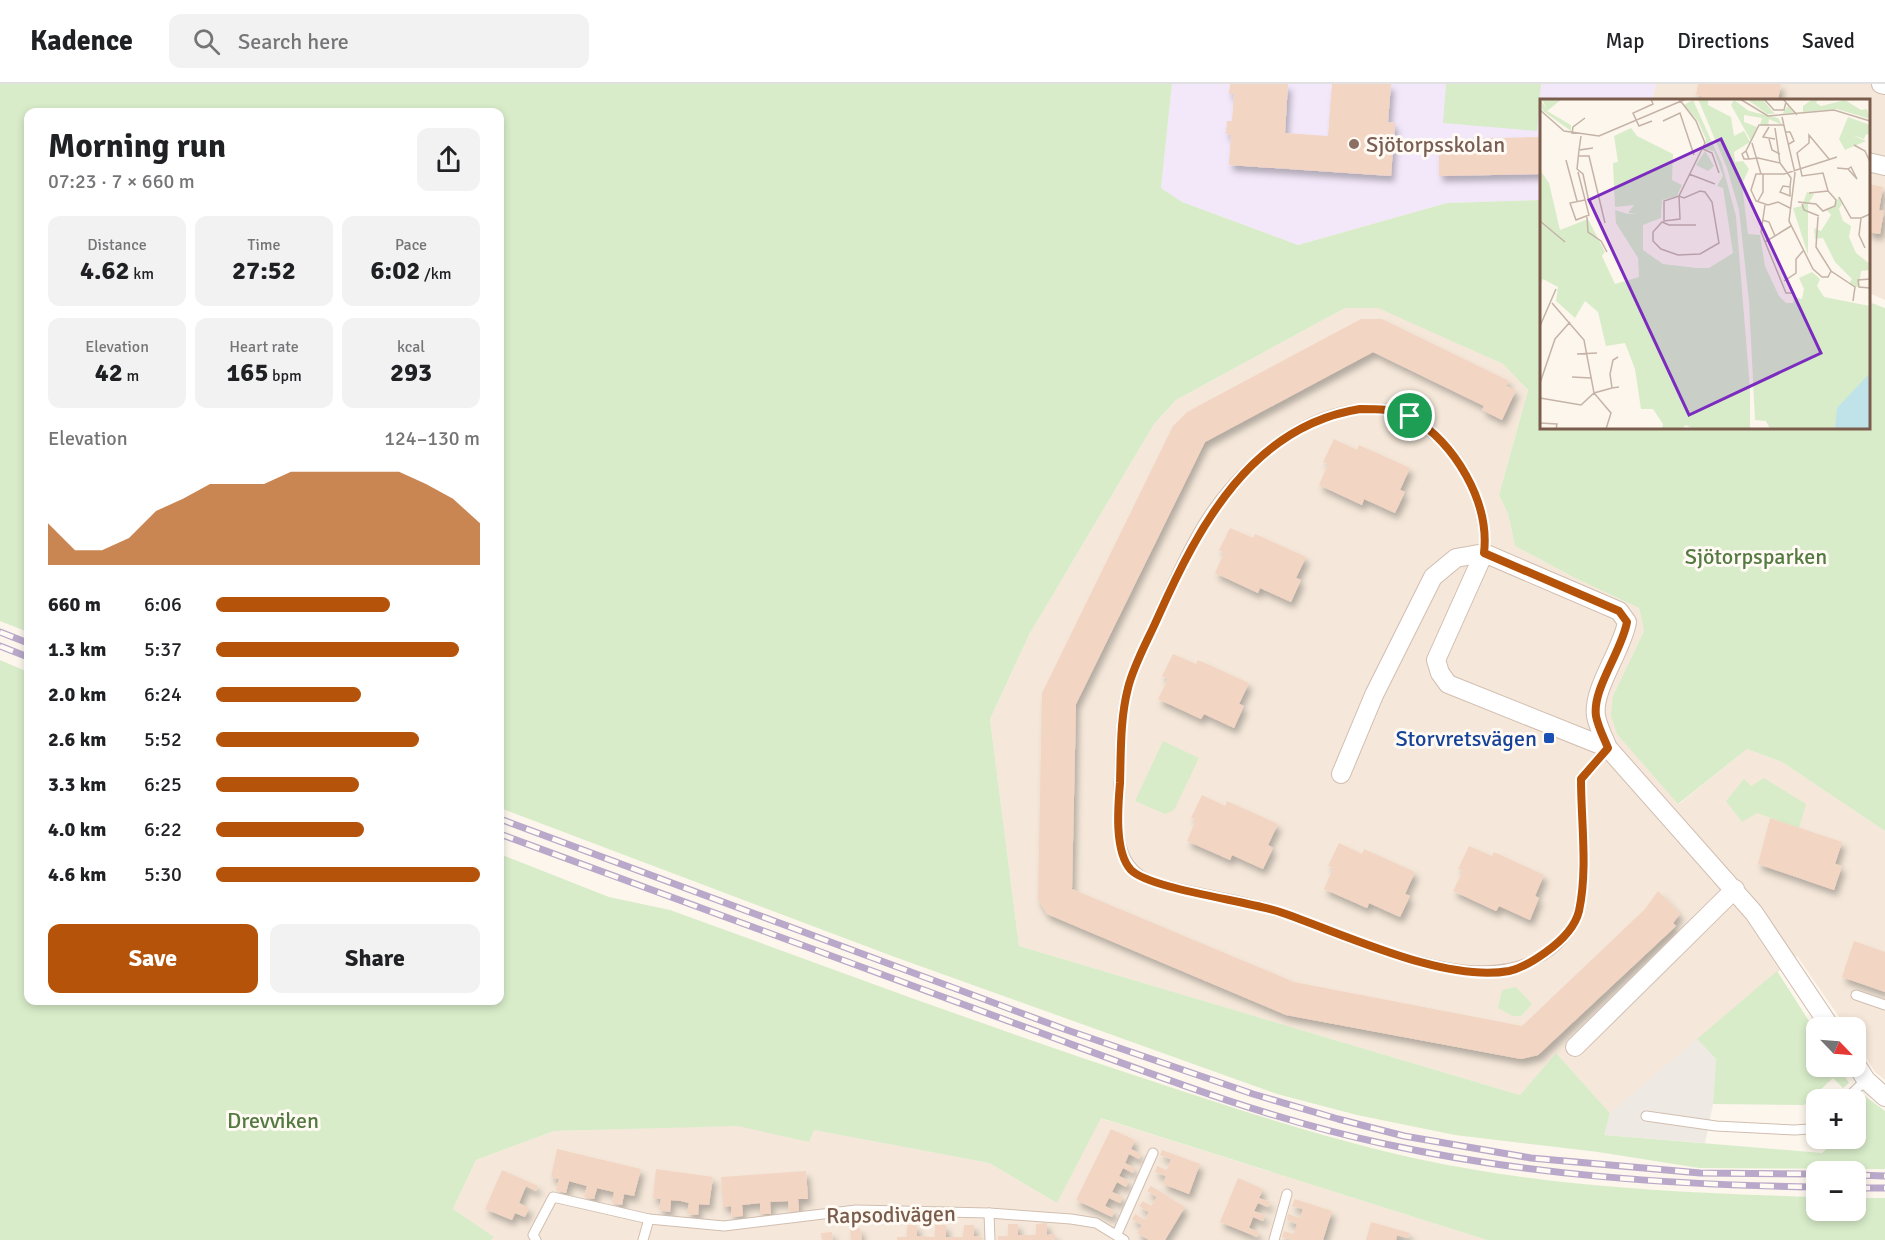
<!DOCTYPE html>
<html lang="en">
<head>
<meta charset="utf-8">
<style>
  :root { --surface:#fff; --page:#f2f2f2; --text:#202124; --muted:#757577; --line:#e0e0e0; --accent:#b45309 }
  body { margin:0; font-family:Signika,sans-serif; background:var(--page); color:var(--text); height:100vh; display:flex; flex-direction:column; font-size:22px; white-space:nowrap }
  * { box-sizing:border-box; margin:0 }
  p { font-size:20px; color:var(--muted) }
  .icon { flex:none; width:33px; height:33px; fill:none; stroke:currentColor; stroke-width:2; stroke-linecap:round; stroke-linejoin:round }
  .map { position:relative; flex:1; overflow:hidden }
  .panel { position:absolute; left:24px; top:24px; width:480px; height:897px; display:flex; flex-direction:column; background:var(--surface); border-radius:12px; box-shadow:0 3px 9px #0003 }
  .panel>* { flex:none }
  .needle { width:39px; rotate:115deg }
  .fabs { position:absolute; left:1806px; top:933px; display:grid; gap:12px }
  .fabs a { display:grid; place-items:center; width:60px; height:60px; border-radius:12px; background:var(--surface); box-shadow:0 3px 9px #0003; font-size:30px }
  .pin { position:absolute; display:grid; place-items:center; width:51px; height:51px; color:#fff; margin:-26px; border:3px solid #fff; border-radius:50%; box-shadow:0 2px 6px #0007 }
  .round { display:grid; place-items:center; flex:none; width:63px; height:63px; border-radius:12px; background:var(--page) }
  .summary { display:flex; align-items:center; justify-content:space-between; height:102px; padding:0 24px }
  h1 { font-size:33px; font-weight:700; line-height:45px }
  .figures { display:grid; grid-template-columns:repeat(3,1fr); gap:9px; height:102px; padding:6px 24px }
  .figures div { display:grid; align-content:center; border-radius:12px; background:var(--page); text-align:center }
  .figures b { font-size:26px; font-weight:700 }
  .figures small { font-size:16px; font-weight:400 }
  .figures p { font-size:16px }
  .chart { height:168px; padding:12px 24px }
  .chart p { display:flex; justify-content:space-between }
  .chart svg { width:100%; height:108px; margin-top:6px; fill:var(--accent); opacity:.7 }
  .cta { display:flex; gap:12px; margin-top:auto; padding:12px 24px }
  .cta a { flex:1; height:69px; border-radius:12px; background:var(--accent); color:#fff; font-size:24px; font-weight:700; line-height:69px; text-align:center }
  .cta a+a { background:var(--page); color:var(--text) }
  ul { padding:0 24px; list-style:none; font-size:20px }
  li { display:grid; grid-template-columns:96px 72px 1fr; align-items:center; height:45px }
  li i { height:15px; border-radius:8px; background:var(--accent) }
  header { display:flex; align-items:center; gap:36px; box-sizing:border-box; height:84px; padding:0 30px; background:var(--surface); border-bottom:2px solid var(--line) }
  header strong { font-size:28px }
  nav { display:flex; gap:33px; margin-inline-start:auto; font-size:21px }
  .search { width:420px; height:54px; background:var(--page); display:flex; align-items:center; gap:15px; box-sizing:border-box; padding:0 21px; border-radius:12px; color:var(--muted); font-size:22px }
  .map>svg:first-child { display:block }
  .residential { fill:#f5e8da }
  .industrial { fill:#efe9e4 }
  .education { fill:#f3e8fa }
  .green { fill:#d8ecc9 }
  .building { fill:#f3d5c3; filter:url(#shadow) }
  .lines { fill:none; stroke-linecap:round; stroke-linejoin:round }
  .service-casing { stroke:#d1beb0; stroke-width:11 }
  .minor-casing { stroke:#d1beb0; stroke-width:20 }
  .service { stroke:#fff; stroke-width:9 }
  .minor { stroke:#fff; stroke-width:18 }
  .rail-casing { stroke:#b9a8c9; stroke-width:7 }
  .rail { stroke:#fffaf3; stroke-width:4.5; stroke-dasharray:14; stroke-linecap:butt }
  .route-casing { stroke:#fff; stroke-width:12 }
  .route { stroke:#b45309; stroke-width:8 }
  .education-dot { fill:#8d6e63; stroke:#fffaf3; stroke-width:2 }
  .transit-dot { fill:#1a4fb4; stroke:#fffaf3; stroke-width:2 }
  .labels { text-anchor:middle; stroke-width:6; stroke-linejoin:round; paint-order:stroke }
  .education-label { font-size:22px; fill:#785e54; stroke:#fffaf3; text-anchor:start }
  .park-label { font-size:22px; fill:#537a41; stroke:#fffaf3 }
  .transit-label { font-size:22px; fill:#164399; stroke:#fffaf3; text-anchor:end }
  .street-label { font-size:22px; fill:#7a5c4d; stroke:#fffaf3 }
  .inset-road { fill:none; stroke:#c5b3a7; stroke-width:1.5 }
  .view { fill:#7b2cbf; fill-opacity:0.15; stroke:#7b2cbf; stroke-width:3 }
  .inset-edge { fill:none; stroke:#7a5c4d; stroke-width:3 }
</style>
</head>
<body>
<header>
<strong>Kadence</strong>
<div class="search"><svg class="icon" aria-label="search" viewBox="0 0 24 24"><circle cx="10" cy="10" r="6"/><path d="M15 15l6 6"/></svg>Search here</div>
<nav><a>Map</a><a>Directions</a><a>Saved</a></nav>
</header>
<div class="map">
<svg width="1885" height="1156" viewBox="0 0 1885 1156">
  <defs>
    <filter id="shadow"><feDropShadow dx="3.5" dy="6" stdDeviation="3" flood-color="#0004"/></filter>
  </defs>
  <rect width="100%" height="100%" fill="#fdf6ec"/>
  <g class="residential">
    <polygon points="1656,0 1885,0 1885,216 1869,209 1868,16 1652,16"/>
    <polygon points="1378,223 1503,280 1528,306 1499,411 1508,430 1515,462 1573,493 1639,524 1644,547 1613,612 1679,720 1747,665 1782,678 1885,747 1885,996 1875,988 1856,957 1856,944 1846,943 1797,872 1610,1029 1556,969 1520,1011 1019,862 990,635 1029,551 1154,340 1176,316 1345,224"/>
    <polygon points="1100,1034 1487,1156 491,1156 493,1154 453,1125 476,1076 554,1047 783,1040 989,1079 1057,1119"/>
  </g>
  <polygon class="industrial" points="1697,955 1716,975 1713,1020 1705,1059 1603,1051 1610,1029"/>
  <polygon class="education" points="1172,0 1656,0 1652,16 1542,16 1541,116 1447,119 1298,161 1182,118 1161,104"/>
  <g class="green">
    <polygon points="0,0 1172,0 1161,104 1182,118 1298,161 1447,119 1541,116 1542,344 1830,344 1841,346 1835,344 1868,344 1869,218 1885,224 1885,747 1782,678 1747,665 1678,720 1617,650 1611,631 1613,612 1644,547 1639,524 1573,493 1515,462 1508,430 1499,411 1528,306 1503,280 1378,224 1345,224 1176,316 1154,340 1029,551 990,635 1019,862 1520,1011 1556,969 1610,1029 1604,1051 1822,1069 1837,1055 1856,1054 1856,1036 1863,1029 1856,1017 1862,1010 1885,1027 1885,1085 1699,1084 1598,1068 1455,1051 1357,1031 1277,1010 892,872 500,724 500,28 28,28 28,548 0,537"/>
    <polygon points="1446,0 1541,0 1537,47 1443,39"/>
    <path d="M0,576L28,588V916H500V770L609,813L670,826C831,884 992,945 1155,998C1242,1027 1328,1055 1418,1075C1548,1103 1684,1109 1816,1113V1126H1856V1114H1885V1156H1487L1101,1034L1057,1119L989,1079L814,1046L809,1058L738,1042L554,1047L476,1076L453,1125L494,1153L491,1156H0Z"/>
    <polygon points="1163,657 1199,674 1174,726 1165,730 1135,717"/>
    <polygon points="1764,694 1806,720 1799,744 1757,729 1742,738 1726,717 1744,695 1751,702"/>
    <polygon points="1777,887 1816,948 1816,982 1839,983 1849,999 1843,1004 1833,994 1804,1021 1713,1020 1716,975 1697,955"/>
    <polygon points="1516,903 1532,920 1521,932 1513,932 1498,924 1502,906"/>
  </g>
  <g class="building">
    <polygon points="1230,0 1288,0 1285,49 1328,52 1332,0 1391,0 1388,38 1395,39 1391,92 1229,81 1231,51 1226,50 1227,37 1232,37 1234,10 1229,10"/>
    <polygon points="1698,0 1781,0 1778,16 1701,16 1702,12 1696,11"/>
    <polygon points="1542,53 1542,90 1439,92 1439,55"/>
    <polygon points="1868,100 1883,103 1879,126 1884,127 1880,150 1868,148"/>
    <polygon points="1361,235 1382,235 1509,297 1506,302 1516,306 1502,336 1482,326 1484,322 1373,268 1205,358 1076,620 1072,805 1294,898 1522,942 1645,825 1658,807 1680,830 1673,839 1676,842 1538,971 1521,975 1286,931 1047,830 1038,815 1042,609 1173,342 1187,328"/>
    <polygon points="1334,355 1357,366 1359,361 1410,384 1400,406 1405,408 1395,429 1364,415 1362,421 1319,401 1328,380 1323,378"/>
    <polygon points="1230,444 1253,454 1255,450 1306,473 1296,494 1301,496 1291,518 1260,504 1258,509 1215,489 1224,469 1219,466"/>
    <polygon points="1173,570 1196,580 1198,576 1249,599 1239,620 1244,622 1234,644 1204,630 1201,635 1158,615 1168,595 1162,592"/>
    <polygon points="1202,711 1225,722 1227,717 1278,740 1268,761 1273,764 1263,785 1232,771 1230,776 1187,757 1196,736 1191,734"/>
    <polygon points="1770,734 1842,758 1835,780 1842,782 1834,806 1758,780"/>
    <polygon points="1339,759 1362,770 1364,765 1415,788 1405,810 1410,812 1400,833 1369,819 1367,824 1324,805 1333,784 1328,782"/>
    <polygon points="1469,762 1492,772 1494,768 1544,791 1535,812 1539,814 1530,836 1499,822 1496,827 1453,807 1463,787 1458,785"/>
    <polygon points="1854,857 1885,868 1885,908 1842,893"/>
    <polygon points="1111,1045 1135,1056 1131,1065 1141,1070 1139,1075 1129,1070 1125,1079 1135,1084 1133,1089 1123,1084 1119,1092 1129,1097 1126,1103 1117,1098 1112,1108 1123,1113 1120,1119 1109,1114 1105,1122 1115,1127 1112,1133 1076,1116"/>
    <polygon points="557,1065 641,1085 634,1112 624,1110 622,1121 612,1119 614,1108 597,1104 594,1115 584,1113 587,1102 569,1097 566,1109 556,1106 559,1095 551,1093"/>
    <polygon points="1162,1066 1200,1080 1189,1110 1163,1100 1166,1092 1155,1088 1157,1082 1167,1086 1171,1075 1160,1071"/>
    <polygon points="656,1085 713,1093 709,1121 699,1120 698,1131 687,1130 689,1119 681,1117 671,1116 670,1128 659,1126 661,1115 653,1114"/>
    <polygon points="502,1086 538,1102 536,1107 526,1102 519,1119 529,1124 525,1133 515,1129 512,1136 485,1125"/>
    <polygon points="806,1087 808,1115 798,1115 799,1127 789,1128 788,1117 770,1118 771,1130 760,1130 760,1119 742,1121 743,1132 732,1133 731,1122 723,1123 721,1093"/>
    <polygon points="1238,1094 1263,1105 1259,1114 1270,1118 1268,1123 1258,1119 1254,1127 1265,1131 1263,1137 1253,1133 1249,1144 1259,1148 1257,1153 1220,1138"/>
    <polygon points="1151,1102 1185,1123 1165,1156 1149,1156 1137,1149 1142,1141 1132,1135 1135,1130 1145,1136 1149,1128 1139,1122 1143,1117 1151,1122 1157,1113 1147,1107"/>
    <polygon points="1295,1115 1332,1127 1323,1156 1292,1156 1282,1153 1284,1147 1294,1150 1297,1140 1287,1136 1288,1130 1300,1134 1303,1125 1292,1122"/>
    <polygon points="1371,1138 1410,1149 1408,1154 1397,1151 1396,1156 1366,1156"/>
    <polygon points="1047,1139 1047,1151 1055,1150 1055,1156 998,1156 998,1152 1008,1152 1008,1140 1018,1140 1018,1151 1036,1151 1036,1140"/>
    <polygon points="907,1141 917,1141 917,1152 935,1153 935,1141 946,1141 946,1153 963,1153 964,1141 974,1141 974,1152 982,1153 982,1156 897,1156 897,1153 907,1153"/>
    <polygon points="860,1144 862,1156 851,1156 850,1145"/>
    <polygon points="832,1148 833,1156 822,1156 821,1149"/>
  </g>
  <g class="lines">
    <defs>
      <g id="service">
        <path d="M1484,469C1488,429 1467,378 1435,352C1427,346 1419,337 1410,332C1394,323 1370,324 1352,326C1286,336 1223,400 1193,458C1180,482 1169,507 1158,532C1148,555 1135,579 1128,603C1119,634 1121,670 1119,702C1118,738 1112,781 1151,797C1193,810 1237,814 1279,828C1358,853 1509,938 1572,843C1590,816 1581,730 1581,695L1608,664"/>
        <polyline points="1856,911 1885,921"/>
        <polyline points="1845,1016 1866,996"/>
        <polyline points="1646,1032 1716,1042 1795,1046 1808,1045 1816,1040"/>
        <polyline points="989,1129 990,1156"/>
        <polyline points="1117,1150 1153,1069"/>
        <polyline points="536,1156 533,1151 553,1113 649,1135 724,1142 856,1126 989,1129 1071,1135 1096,1139 1124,1156"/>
        <polyline points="643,1156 649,1135"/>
        <polyline points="1274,1156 1287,1110"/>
      </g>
      <g id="minor">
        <polyline points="1881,0 1885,1"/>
        <polyline points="1868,78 1885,82"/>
        <path d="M1608,664L1448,600L1440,589L1436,576L1484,469L1619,527L1627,538C1622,567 1592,605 1596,632C1598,643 1604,654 1608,664L1754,829L1831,944"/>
        <polyline points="1341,690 1374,611 1433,493 1456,474 1484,469"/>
        <polyline points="1575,963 1735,805"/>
        <polyline points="1856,980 1866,996 1885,1013"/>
      </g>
    </defs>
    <use href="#service" class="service-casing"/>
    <use href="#minor" class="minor-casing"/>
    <use href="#service" class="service"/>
    <use href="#minor" class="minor"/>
    <defs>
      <g id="rail">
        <polyline points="0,548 28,559"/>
        <polyline points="0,562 28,573"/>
        <polyline points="500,735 1064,945 1253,1010 1338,1035 1404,1052 1531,1074 1700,1089 1816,1090"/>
        <path d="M500,750C670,813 841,875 1011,938C1134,983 1257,1033 1385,1060C1527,1091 1672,1101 1816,1103"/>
        <polyline points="1856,1091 1885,1092"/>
        <polyline points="1856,1104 1885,1104"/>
      </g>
    </defs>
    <use href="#rail" class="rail-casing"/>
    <use href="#rail" class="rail"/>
  </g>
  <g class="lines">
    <defs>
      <path id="route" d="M1360,325C1376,325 1397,325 1411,333C1455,359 1490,418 1484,469L1619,527L1627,538C1622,567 1592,605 1596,632C1598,643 1604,654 1608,664L1581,695C1581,738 1588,785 1579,827C1575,843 1560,858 1546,868C1535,876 1523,884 1509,887C1444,899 1342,849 1280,828C1248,817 1150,805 1131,786C1114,768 1118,722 1120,699C1121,668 1120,635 1128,604C1134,580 1148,556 1158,533C1199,441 1252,342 1360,325Z"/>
    </defs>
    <use href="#route" class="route-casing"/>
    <use href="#route" class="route"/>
  </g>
  <circle class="education-dot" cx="1354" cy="60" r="6"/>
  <rect class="transit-dot" x="1543" y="648" width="12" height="12" rx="3"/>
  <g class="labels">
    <g class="education-label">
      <text x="1366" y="68">Sjötorpsskolan</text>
    </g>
    <g class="park-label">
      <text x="1756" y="480">Sjötorpsparken</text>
      <text x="273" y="1044">Drevviken</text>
    </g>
    <g class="transit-label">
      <text x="1537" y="662">Storvretsvägen</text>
    </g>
    <g class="street-label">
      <text transform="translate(891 1130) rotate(-1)" y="8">Rapsodivägen</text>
    </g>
  </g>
  <g transform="translate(1540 15)">
    <rect width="330" height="330" fill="#fdf6ec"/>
    <path d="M0,0L7,11L2,0H22L7,12L31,26V32L3,12ZM158,0H168V6L191,18L194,37L204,32L210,43L194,53L195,63L203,62L209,70L202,85L208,135L220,136L225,167L239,197L246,204H253L254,198L262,200L264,190L259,179L272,173L280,180L277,187L284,198L330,207V330H230L226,322L215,321L209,203L199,111L187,69ZM207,0L223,1L235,15L243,14L248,7L254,14L227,15ZM273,0H278L276,4L281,7L305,1L321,11L327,10L330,20L297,10L263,13V7ZM153,1L182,65L196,117L210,290V330H153L146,326L141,330H122L123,325L113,310H101L95,270L85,244L66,247L58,213L45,202L35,219L16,202L18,188L3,180L0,186V71L9,84L20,131L48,120L65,153L62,157L75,185L99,178L98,159L76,124L75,111L88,115L98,114H88L94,106L75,108L73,64L78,63L74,37L91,29L97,37L133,55L132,81L142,86L137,97L122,101L121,119L103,126V151L123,165L157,169H169L193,154L183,89L177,87L183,77L174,52L165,50L166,40L158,22L144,6ZM194,1L209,12L238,19L242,26L229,20L228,27L220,26L222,19L204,16V23L217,28L211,42L191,6ZM308,18L330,26V36L326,35L324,40L312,36L326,42L305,51L299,40ZM165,52L174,67L168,72L156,66ZM267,93L274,95L268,105V156L253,109L262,107ZM299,98L302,105L299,110L303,122L311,127L309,138L316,154L330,165V171L321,172L319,188H315L309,185L312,180L295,163L283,139L275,140L274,129L281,132L291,116L286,110L293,108Z" fill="#d8ecc9"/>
    <path d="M330,274V330H295L297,309Z" fill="#bfe3e8"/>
    <path class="inset-road" d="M111,0L113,5L93,14L99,27L112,22M139,0L156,22L165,44L139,97L140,120L124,122V102L139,97L144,99L160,92L165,93L172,103L179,144L160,155L138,156L121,150L113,142V133L122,123L129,126H156M200,0L228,17L294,11L330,22M224,0L234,11H244L246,3M243,0L257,16M0,11L24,32L59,37L146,0M242,18L255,74L249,122L273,170L282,178H288L291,172M123,22L140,14L154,56M229,28L223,38L235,40M246,33H250L254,42L249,45M32,35L33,28L45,19M41,37L39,51L53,49M229,40L232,51L240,55M212,44L221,75M314,46L325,52L330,63M163,50L172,54L179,74M39,51L37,70L43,75L49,103M206,52L219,26H244M38,57H49L65,124M209,60L206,52L202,55L204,60H209L218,59L240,64L235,29M26,61L37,102M240,64L251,79L250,88L243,87L240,93L250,97V88M297,69L308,70L317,80L311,68L308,70M38,73L49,116L36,121L30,104L45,101M149,75L175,85M269,94L288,92M299,98L311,119H321M218,102L223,93V75M258,103L276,105L283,112L295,107L296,101L288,92L283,74L262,77L257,54L269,44V36L289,60M262,105L264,111L279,117M225,106L221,133L246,194H252M250,109L238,103L228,106L216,102L211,91L216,75H244L297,58M47,118L48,133L61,142L67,153M278,118L276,148L291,172L315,188L313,202M222,121L229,123L235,137M0,122L25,143M225,143L251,127M325,149L319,136L321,119L330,115M330,180L318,181L319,188L330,189M244,182L256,174V160L263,152M12,204L44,241L54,294L71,314L66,330M0,227L16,190M37,255L57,254M78,258L73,261L70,275L72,289L79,288M32,278L51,279M0,284L15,240L30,223M0,299L41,306L54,294L72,289M0,324L17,325L16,330"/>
    <path class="view" d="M181,40L281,254L149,316L49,101Z"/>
    <rect width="330" height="330" class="inset-edge"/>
  </g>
</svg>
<div class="fabs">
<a><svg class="needle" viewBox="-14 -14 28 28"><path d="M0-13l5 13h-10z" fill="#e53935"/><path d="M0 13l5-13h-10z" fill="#757577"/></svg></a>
<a>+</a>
<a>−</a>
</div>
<div class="pin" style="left:1410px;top:332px;background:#1e9e55"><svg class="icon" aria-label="arrive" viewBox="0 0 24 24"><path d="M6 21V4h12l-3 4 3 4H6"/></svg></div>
<section class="panel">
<div class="summary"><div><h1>Morning run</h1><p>07:23 · 7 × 660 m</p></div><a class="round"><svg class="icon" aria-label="share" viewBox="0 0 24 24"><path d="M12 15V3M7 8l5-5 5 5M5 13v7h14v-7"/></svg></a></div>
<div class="figures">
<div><p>Distance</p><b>4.62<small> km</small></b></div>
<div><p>Time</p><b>27:52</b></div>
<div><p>Pace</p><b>6:02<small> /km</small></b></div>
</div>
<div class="figures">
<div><p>Elevation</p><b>42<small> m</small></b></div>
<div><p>Heart rate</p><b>165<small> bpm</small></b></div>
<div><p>kcal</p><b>293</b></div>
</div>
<div class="chart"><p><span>Elevation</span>124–130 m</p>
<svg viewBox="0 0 160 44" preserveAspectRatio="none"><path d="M0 44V27L10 38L20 38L30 33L40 22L50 17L60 11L70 11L80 11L90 6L100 6L110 6L120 6L130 6L140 11L150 17L160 27V44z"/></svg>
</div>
<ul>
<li><b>660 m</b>6:06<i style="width:66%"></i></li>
<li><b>1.3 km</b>5:37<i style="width:92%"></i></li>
<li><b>2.0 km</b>6:24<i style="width:55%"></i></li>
<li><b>2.6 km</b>5:52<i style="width:77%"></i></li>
<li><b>3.3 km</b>6:25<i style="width:54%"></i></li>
<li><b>4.0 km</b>6:22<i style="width:56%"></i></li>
<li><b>4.6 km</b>5:30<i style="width:100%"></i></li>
</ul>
<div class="cta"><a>Save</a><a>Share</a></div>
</section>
</div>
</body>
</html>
